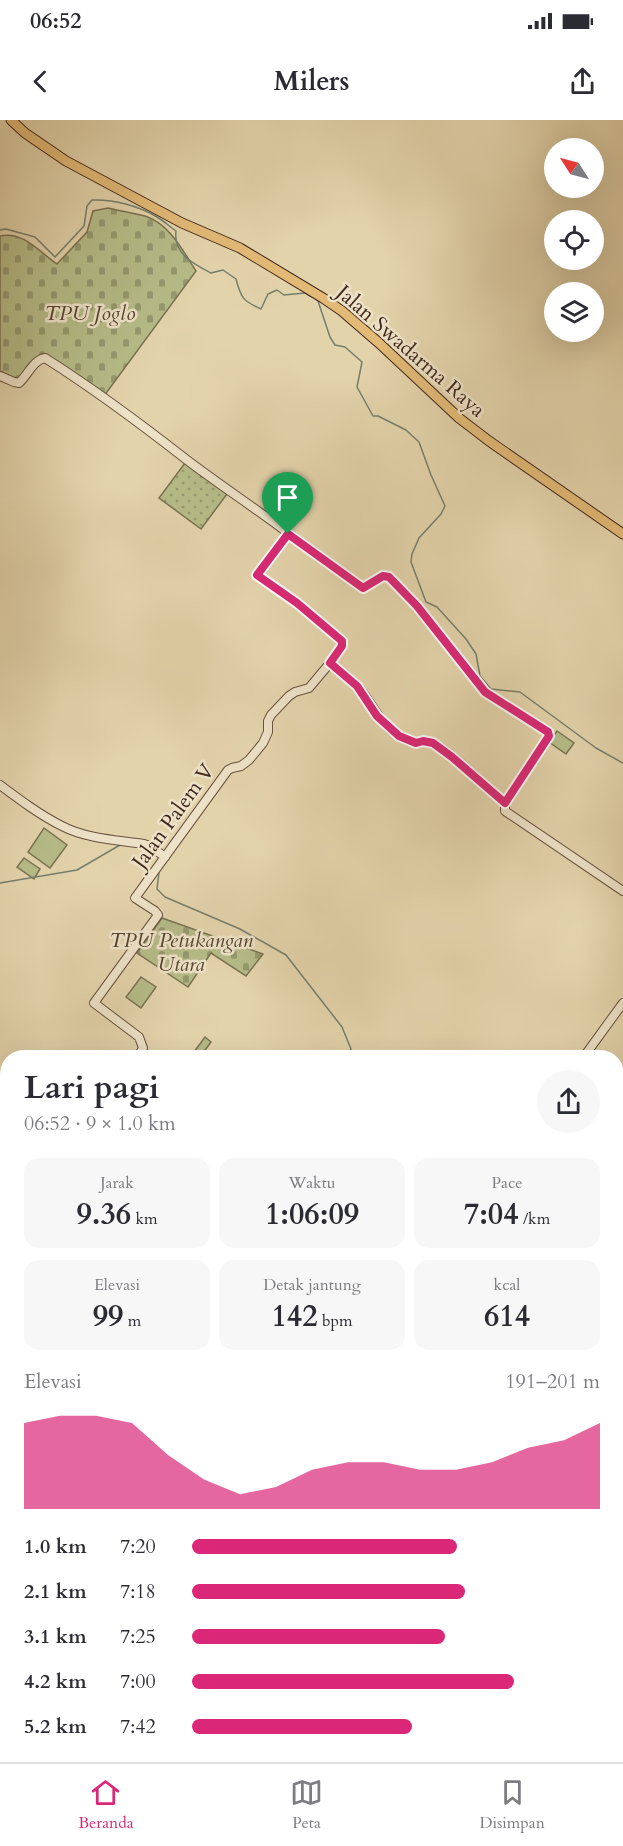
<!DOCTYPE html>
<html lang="id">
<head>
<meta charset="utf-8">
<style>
  :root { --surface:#fff; --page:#f7f7f7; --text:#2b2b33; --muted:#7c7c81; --line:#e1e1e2; --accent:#db2777 }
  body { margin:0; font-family:Cardo,serif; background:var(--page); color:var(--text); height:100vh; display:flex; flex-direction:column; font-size:22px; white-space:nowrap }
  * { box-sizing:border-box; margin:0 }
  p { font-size:20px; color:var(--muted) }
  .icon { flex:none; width:33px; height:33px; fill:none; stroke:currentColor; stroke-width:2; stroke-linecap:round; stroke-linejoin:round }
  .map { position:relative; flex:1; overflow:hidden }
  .sheet { position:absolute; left:0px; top:930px; width:624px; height:712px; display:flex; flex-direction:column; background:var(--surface); border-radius:24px 24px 0 0; box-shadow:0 6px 24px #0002 }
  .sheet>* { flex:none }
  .needle { width:39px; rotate:306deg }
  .fabs { position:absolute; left:544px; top:18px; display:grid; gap:12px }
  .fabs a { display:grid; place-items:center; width:60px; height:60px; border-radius:50%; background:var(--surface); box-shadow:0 6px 24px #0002; font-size:30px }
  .pin { position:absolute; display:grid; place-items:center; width:51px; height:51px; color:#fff; margin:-62px -26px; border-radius:50% 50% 50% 0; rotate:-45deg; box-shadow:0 0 6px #0007 }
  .pin .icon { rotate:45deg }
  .round { display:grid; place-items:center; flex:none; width:63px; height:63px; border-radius:32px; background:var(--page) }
  .summary { display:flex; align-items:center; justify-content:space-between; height:102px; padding:0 24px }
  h1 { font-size:33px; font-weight:600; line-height:45px }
  .stats { display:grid; grid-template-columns:repeat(3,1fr); gap:9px; height:102px; padding:6px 24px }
  .stats div { display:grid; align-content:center; border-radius:15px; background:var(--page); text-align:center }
  .stats b { font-size:30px; font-weight:600 }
  .stats small { font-size:16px; font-weight:400 }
  .stats p { font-size:16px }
  .chart { height:168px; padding:12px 24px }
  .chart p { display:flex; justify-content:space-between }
  .chart svg { width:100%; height:108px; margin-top:6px; fill:var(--accent); opacity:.7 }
  ul { padding:0 24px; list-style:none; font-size:20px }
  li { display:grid; grid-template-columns:96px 72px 1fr; align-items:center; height:45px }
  li i { height:15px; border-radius:8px; background:var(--accent) }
  .status { display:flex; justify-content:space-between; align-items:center; height:42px; padding:0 30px; background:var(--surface); direction:ltr }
  .status svg { height:16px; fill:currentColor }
  header { display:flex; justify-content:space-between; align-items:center; height:78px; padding:0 24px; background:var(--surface); font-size:27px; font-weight:600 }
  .tabs { display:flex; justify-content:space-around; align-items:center; height:84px; border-top:2px solid var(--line); background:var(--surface); font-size:16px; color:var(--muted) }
  .tabs a { display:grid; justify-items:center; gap:3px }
  .tabs .selected { color:var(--accent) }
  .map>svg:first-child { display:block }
  .cemetery { fill:url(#cemetery-stones); stroke:#7a7252; stroke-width:1.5 }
  .park { fill:url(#park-dots); stroke:#7a7252; stroke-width:1.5 }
  .pitch { fill:#b5bc88; stroke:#7a7252; stroke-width:1.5 }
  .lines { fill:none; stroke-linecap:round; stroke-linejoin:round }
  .stream { stroke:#747f6e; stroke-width:1.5 }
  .minor-casing { stroke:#695240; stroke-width:10 }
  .major-casing { stroke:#40271d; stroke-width:11 }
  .highway-casing { stroke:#40271d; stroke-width:13 }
  .minor { stroke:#ede2c8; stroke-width:8 }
  .major { stroke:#e2ba76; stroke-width:9 }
  .highway { stroke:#e2ba76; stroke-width:10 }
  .route-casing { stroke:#fff; stroke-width:12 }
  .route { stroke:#db2777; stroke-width:8 }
  .labels { text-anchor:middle; stroke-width:5; stroke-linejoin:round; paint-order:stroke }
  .park-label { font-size:21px; font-style:italic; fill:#574532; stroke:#ede2c8 }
  .street-label { font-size:21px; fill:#40271d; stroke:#ede2c8 }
</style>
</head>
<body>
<div class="status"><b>06:52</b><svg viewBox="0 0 49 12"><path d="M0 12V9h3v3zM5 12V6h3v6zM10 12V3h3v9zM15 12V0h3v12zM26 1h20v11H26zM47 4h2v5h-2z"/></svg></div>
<header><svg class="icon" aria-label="back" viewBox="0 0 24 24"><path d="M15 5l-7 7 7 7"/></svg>Milers<svg class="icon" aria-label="share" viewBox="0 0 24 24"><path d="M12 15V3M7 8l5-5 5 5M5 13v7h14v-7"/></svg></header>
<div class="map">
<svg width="623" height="1642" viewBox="0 0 623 1642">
  <defs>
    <pattern id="cemetery-stones" width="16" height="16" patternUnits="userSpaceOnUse" patternTransform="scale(1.5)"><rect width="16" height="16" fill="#b5bc88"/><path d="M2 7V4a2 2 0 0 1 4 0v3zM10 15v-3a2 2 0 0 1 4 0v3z" fill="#95996f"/></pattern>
    <pattern id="park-dots" width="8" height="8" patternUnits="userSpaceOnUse" patternTransform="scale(1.5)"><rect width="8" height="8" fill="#b5bc88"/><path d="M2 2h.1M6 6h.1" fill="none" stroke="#95996f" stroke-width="1.8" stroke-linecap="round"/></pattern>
  </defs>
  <rect width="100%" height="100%" fill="#e3d3ab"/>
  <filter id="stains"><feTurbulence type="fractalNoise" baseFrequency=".00333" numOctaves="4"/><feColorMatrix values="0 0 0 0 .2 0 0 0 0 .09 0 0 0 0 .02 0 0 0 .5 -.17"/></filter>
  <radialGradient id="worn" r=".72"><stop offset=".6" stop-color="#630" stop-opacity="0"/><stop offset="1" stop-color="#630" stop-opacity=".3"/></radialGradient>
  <g class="cemetery">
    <path d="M108,88C120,91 133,93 145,96C170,104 183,131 196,151L104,276L42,234L24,259L15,258L0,251V116C24,111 39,132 57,144L87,112L93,91Z"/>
    <polygon points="162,798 263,834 246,856 211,833 188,867 137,833"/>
  </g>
  <polygon class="park" points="185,343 227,374 201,409 159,378"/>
  <g class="pitch">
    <polygon points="557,611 574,623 566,634 549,622"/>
    <polygon points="44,708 67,725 50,748 28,732"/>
    <polygon points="24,738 40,749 34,759 17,747"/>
    <polygon points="141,857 156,867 141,888 126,877"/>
    <polygon points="205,917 211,922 200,937 194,932"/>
  </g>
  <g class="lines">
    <g class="stream">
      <path d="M0,110L6,109L35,117L55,137L84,106L87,86L92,80C113,79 139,86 157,97C164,101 170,107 176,111C173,134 194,144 211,153L223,150L236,159C241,178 243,181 261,189L268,174L277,170L284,175L305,173L312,177"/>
      <polyline points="316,179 318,181 330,217 335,225 345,227 362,242 357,267 373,296 378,296 406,310 419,322 431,355 445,386 441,394 419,418 412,434 411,442 426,482 437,487 466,519 476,534 480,556 491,569 520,572 596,628 623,643"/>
      <polyline points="159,752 157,769 165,777 240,809 286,835 342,907 351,929 346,938"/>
      <polyline points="0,763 77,750 120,725"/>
      <polyline points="616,1246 623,1245"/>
    </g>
    <defs>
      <g id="minor">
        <path d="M0,256L14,262L19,263C28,255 33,240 45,238C94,269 141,304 187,340C220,365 255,388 288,413L257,455L297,483L342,521V527L330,543L309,568L295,572L289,576L271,595L268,601V612L263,623L249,640L241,646L232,648L228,650L135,778L155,791L158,795L94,883L139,917L143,928L137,938"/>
        <polyline points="288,413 363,468 383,456 389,457 417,486 485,572 548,612 549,616 505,683"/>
        <path d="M330,543C340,551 351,559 359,568C378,590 383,615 416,623C421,621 425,620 430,622C449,629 487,668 505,683"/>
        <path d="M0,665C20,680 40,695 62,706C87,719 117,720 144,724L150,726L165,737"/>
        <polyline points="505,683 505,691 623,771"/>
        <polyline points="583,938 623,883"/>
        <polyline points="0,1330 8,1327"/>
        <polyline points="616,1423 623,1430"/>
        <polyline points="0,1627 8,1634"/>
        <polyline points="8,1635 16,1642"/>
      </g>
      <polyline id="major" points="11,0 25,13 66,41 182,103 240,128 323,178 342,191 379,223 459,298 489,321 623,414"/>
      <g id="highway">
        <polyline points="0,1060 8,1060"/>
        <polyline points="0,1075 8,1075"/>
        <polyline points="616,1090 623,1091"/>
        <polyline points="616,1102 623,1103"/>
        <polyline points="616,1114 623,1114"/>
      </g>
    </defs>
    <use href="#minor" class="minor-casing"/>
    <use href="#major" class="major-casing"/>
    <use href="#highway" class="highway-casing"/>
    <use href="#minor" class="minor"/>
    <use href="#major" class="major"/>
    <use href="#highway" class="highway"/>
  </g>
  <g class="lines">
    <defs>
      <polygon id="route" points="288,414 363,468 383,456 389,457 417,486 485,572 548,612 549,616 505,683 452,637 433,623 423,621 416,623 399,616 377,596 357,566 330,543 342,526 342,521 297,483 257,455"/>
    </defs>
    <use href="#route" class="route-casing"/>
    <use href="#route" class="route"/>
  </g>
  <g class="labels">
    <g class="park-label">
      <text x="90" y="200">TPU Joglo</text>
      <text x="181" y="827">TPU Petukangan<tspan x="181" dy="24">Utara</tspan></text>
    </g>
    <g class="street-label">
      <text transform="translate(411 231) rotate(41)" y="7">Jalan Swadarma Raya</text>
      <text transform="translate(173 696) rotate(-54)" y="7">Jalan Palem V</text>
    </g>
  </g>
  <rect width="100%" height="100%" filter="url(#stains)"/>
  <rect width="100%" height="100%" fill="url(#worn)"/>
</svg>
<div class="fabs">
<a><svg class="needle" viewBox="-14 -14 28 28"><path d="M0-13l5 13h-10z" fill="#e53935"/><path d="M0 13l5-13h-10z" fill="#7c7c81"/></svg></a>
<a><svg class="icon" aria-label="locate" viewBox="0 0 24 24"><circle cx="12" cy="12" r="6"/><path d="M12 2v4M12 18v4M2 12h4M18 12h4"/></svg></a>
<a><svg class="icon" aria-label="layers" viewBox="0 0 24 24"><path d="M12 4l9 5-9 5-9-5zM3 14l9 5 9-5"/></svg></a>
</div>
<div class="pin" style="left:288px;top:414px;background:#1e9e55"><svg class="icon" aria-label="arrive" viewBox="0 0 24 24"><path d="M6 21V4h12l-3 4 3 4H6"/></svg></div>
<section class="sheet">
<div class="summary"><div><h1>Lari pagi</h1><p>06:52 · 9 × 1.0 km</p></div><a class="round"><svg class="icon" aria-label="share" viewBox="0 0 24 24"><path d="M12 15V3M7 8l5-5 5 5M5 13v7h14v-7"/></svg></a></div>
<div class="stats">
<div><p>Jarak</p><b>9.36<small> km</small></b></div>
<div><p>Waktu</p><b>1:06:09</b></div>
<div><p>Pace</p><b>7:04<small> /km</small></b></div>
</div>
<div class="stats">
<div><p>Elevasi</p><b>99<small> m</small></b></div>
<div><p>Detak jantung</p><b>142<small> bpm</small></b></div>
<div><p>kcal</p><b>614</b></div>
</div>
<div class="chart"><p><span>Elevasi</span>191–201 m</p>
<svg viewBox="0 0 160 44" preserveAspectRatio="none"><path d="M0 44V9L10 6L20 6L30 9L40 22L50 32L60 38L70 35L80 28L90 25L100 25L110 28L120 28L130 25L140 19L150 16L160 9V44z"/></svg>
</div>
<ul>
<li><b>1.0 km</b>7:20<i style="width:65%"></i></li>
<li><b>2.1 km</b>7:18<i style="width:67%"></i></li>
<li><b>3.1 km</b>7:25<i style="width:62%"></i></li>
<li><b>4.2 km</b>7:00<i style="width:79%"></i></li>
<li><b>5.2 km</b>7:42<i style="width:54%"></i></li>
</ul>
</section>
</div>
<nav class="tabs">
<a class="selected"><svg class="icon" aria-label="home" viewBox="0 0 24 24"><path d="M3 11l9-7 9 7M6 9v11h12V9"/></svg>Beranda</a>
<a><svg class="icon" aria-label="map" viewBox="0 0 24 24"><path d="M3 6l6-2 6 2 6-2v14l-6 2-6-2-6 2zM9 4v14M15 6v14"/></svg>Peta</a>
<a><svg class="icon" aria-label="saved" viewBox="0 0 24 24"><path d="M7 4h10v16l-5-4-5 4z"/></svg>Disimpan</a>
</nav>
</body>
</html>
